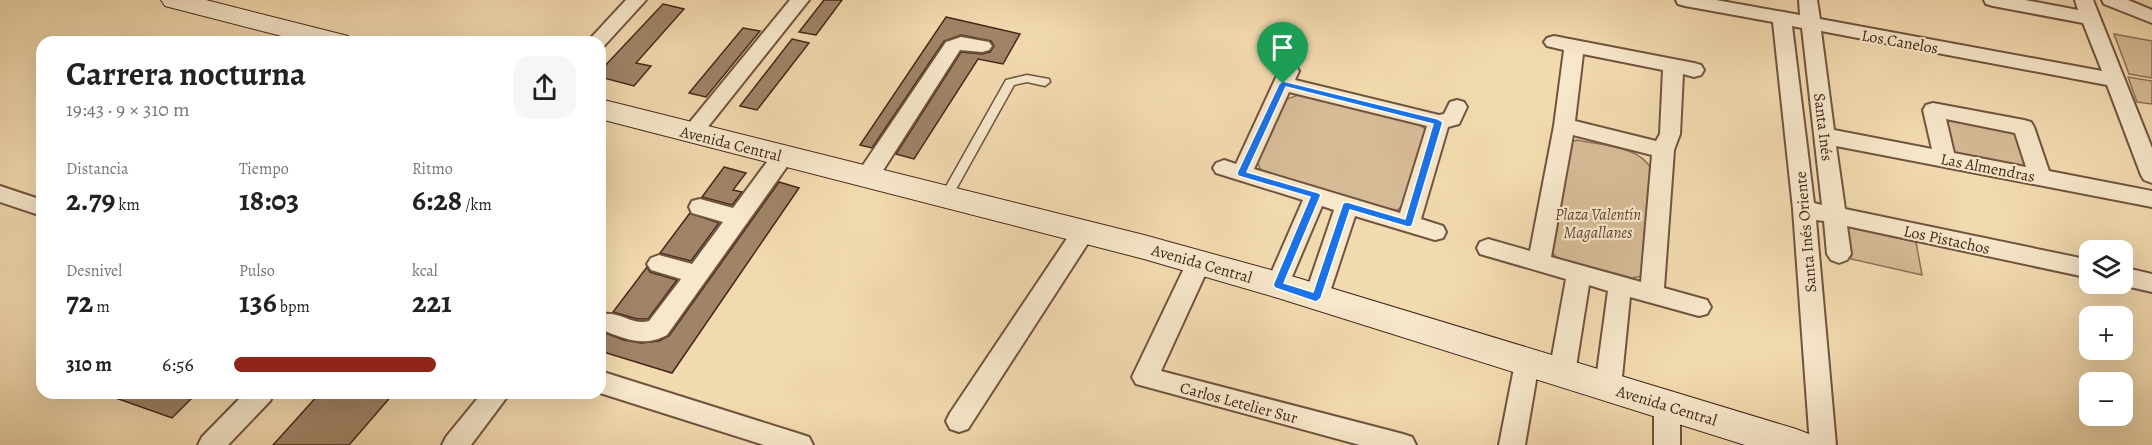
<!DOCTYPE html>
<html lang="es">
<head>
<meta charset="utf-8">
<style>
  :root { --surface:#fff; --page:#f6f6f6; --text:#222; --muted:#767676; --accent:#8f2418 }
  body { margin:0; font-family:Alegreya,serif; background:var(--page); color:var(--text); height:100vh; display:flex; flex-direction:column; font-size:22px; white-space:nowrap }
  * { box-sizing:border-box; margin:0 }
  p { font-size:20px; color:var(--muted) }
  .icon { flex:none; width:33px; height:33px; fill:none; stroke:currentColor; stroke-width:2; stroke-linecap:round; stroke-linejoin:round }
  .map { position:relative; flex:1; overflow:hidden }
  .sheet { position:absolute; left:36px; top:36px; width:570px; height:363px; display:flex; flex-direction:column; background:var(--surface); border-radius:18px; box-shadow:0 6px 24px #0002 }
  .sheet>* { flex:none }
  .fabs { position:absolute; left:2079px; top:240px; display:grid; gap:12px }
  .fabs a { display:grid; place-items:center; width:54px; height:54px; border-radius:12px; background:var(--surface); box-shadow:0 6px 24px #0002; font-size:30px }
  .pin { position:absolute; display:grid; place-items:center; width:51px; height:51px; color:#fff; margin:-62px -26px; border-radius:50% 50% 50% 0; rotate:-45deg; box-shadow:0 0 6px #0007 }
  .pin .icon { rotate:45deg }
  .round { display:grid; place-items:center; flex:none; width:63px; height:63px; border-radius:18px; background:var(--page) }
  .overview { display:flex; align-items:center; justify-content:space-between; height:102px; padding:0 30px }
  h1 { font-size:33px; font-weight:700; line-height:45px }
  .stats { display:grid; grid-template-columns:repeat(3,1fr); gap:9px; height:102px; padding:6px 30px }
  .stats div { display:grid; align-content:center }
  .stats b { font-size:30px; font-weight:700 }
  .stats small { font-size:16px; font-weight:400 }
  .stats p { font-size:16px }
  ul { padding:0 30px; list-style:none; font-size:20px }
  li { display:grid; grid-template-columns:96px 72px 1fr; align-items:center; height:45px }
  li i { height:15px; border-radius:8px; background:var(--accent) }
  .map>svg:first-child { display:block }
  .green { fill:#d5bb96; stroke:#8e7058; stroke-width:1.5 }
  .building { fill:#9f8467; stroke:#46261a; stroke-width:1.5 }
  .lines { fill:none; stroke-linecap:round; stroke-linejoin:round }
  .lane-casing { stroke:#71533f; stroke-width:3 }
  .street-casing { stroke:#71533f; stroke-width:4 }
  .secondary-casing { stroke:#46261a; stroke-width:2 }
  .lane { fill:#f7e7cb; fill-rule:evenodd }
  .street { fill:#f7e7cb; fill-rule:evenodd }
  .secondary { fill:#f7e7cb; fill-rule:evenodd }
  .route { fill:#1a73e8; stroke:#fff; stroke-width:1.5; fill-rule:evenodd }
  .labels { text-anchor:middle; stroke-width:4.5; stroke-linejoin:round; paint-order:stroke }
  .street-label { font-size:16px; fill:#46261a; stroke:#f7e7cb }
  .park-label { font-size:16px; font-style:italic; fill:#634433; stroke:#f7e7cb }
</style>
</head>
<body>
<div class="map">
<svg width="2152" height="445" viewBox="0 0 2152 445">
  <rect width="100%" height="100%" fill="#f2daaf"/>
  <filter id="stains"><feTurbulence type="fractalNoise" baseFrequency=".00333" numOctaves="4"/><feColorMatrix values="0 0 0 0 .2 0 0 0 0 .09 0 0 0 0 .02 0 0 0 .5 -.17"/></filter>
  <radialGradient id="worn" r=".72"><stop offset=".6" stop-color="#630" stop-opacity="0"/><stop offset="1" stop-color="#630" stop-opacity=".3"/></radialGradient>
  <g class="green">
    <polygon points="2114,34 2152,41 2152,78 2129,74"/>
    <polygon points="2128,77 2152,81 2152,104 2137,102"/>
    <polygon points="1298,95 1418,124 1425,129 1426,136 1405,204 1397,210 1384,208 1262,172 1257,162 1287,99"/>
    <polygon points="1944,116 2015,129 2028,167 1952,153"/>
    <path d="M1577,140C1600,145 1640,146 1651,169L1643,276L1632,278L1557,258L1549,249L1568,143Z"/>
    <polygon points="1847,227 1916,242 1922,275 1851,259"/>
  </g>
  <g class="building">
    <polygon points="824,0 842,0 816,35 799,32"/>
    <polygon points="663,4 684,9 636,63 651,66 634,86 600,77 600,71"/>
    <polygon points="946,17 1020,34 1003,64 978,59 914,159 896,154 961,52 982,54 990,52 994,46 991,41 961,35 944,41 872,148 860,145"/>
    <polygon points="743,28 760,31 706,97 689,93"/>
    <polygon points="792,39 809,43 757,110 740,106"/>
    <polygon points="724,167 746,173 733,190 742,192 732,205 702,197"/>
    <polygon points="779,182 799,188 672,373 600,351 600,331 624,340 641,343 659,341 669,336"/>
    <polygon points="690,213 719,223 691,261 660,253"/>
    <polygon points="647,267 650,272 677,280 648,319 637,319 613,312"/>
    <polygon points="107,393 197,393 172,418 107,395"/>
    <polygon points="320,393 394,393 349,445 273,445"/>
  </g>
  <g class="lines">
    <defs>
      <polygon id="lane" points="1027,75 1049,79 1050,82 1045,86 1027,82 1014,85 950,200 942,200 940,197 1006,80"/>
      <g id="street">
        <polygon points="626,0 646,0 604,46 600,47 600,42 587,42"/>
        <polygon points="790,0 809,0 699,138 692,140 685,138 682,133 685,128"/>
        <path d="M1676,0H1716L1800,15L1799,0H1817L1820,19L2102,71L2083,23L1993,6L1986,4L1984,0H2025L2078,10L2075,0H2093L2152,148V183L2144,180L2141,175L2107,85L1821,31L1834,130L1932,149L1923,110L1926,105L1933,103L2024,120L2031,122L2034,127L2049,171L2152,191V207L1836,146L1845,209L2090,260V278L1847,226L1851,254L1847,260L1839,263L1831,260L1827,254L1824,221L1816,220L1836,445H1810L1793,209L1773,22L1685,6L1678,4ZM1792,26L1802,28L1822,205L1814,203ZM1946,119L2015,133L2026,167L1954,153Z"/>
        <polygon points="2102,0 2128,0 2152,10 2152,23 2104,4"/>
        <path d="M1554,36L1694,63L1701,65L1704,70L1701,75L1694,77L1683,74L1680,134L1674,150L1664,288L1707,300L1711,307L1707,314L1699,316L1630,297L1621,387L1617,394L1608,398L1599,394L1595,387L1608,291L1589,285L1575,373L1571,380L1562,383L1553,380L1549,373L1566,279L1480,254L1477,248L1480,242L1488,239L1530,251L1554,126L1564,50L1547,46L1544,42L1547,38ZM1583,54L1663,70L1660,134L1656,141L1575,121ZM1573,135L1652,155L1641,282L1551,257Z"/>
        <polygon points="961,37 989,42 992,46 989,50 982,52 960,50 875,183 867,185 859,183 856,177 859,171 946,42"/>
        <path d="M1289,64L1296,66L1299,71L1295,80L1439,115L1444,114L1450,102L1457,100L1464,102L1467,107L1459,124L1448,127L1421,219L1443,226L1446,232L1443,238L1435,240L1355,216L1328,298L1324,305L1316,307L1308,305L1304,298L1334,210L1322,206L1286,291L1278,294L1270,291L1266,285L1303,200L1216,173L1213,168L1216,163L1224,160L1236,164L1279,71L1282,66ZM1289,92L1427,126L1400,213L1254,169Z"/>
        <path d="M783,148L791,151L794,156L791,161L667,335C643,348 623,338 600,329V315C617,309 632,326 649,321L681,279L651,270L647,264L651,258L659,255L692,264L723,222L692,213L689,207L692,201L700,199L733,208L775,151Z"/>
        <polygon points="0,186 42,200 42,216 0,202"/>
        <polygon points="1084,223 1092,225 1095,231 1092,237 968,429 959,432 950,429 946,421 950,413 1076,225"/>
        <polygon points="1199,253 1207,256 1211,262 1161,371 1403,434 1412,437 1416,445 1360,445 1136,384 1132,377 1187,262 1191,256"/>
        <polygon points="2122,267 2152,274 2152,292 2117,284 2122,284"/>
        <polygon points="1527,353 1536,356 1539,363 1525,445 1499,445 1515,363 1518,356"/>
        <polygon points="600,371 800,434 809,437 813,445 764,445 600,393"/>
        <polygon points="245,393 274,393 270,401 228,445 198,445 202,437"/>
        <polygon points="482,393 510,393 471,445 442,445 446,437"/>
        <polygon points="1667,394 1676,397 1680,405 1680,445 1654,445 1654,405 1658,397"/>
      </g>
      <g id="secondary">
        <polygon points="161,0 206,0 348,36 352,42 305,42 165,6"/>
        <polygon points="600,99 1144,235 1278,272 1796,429 1809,434 1814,445 1745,445 1278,298 1144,259 600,119"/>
      </g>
    </defs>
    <use href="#lane" class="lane-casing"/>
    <use href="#street" class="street-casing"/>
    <use href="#secondary" class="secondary-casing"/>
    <use href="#lane" class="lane"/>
    <use href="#street" class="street"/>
    <use href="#secondary" class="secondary"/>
  </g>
  <path class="route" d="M1283,81L1438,119L1443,122L1412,226L1408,227L1350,210L1321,298L1316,302L1275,288L1273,285L1310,197L1238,176L1237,173L1279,84ZM1286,87L1433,124L1405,219L1347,202L1343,203L1313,292L1284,283L1321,195L1319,193L1247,172Z"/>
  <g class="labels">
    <g class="street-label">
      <text transform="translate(1900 41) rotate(10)" y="6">Los Canelos</text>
      <text transform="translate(1824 127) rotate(83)" y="6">Santa Inés</text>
      <text transform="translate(731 143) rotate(14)" y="6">Avenida Central</text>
      <text transform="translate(1988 167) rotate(11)" y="6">Las Almendras</text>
      <text transform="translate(1805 232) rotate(-95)" y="6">Santa Inés Oriente</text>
      <text transform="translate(1947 239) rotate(12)" y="6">Los Pistachos</text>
      <text transform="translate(1202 263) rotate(16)" y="6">Avenida Central</text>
      <text transform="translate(1239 402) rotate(15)" y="6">Carlos Letelier Sur</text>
      <text transform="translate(1667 405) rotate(17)" y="6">Avenida Central</text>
    </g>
    <g class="park-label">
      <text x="1598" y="220">Plaza Valentín<tspan x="1598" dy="18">Magallanes</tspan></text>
    </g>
  </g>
  <rect width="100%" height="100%" filter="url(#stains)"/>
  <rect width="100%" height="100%" fill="url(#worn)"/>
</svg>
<div class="fabs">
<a><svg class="icon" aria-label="layers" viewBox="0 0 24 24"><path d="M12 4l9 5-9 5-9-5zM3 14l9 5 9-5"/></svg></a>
<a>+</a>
<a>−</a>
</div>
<div class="pin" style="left:1283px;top:84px;background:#1e9e55"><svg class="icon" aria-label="arrive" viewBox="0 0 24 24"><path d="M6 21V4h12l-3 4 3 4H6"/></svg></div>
<section class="sheet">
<div class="overview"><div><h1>Carrera nocturna</h1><p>19:43 · 9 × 310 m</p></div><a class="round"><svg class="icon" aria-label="share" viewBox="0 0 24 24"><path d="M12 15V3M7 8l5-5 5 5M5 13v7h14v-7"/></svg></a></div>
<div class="stats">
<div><p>Distancia</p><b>2.79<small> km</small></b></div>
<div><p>Tiempo</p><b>18:03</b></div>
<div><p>Ritmo</p><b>6:28<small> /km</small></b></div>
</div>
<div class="stats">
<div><p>Desnivel</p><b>72<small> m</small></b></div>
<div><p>Pulso</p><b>136<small> bpm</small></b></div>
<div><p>kcal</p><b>221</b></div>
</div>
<ul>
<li><b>310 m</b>6:56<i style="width:59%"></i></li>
</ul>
</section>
</div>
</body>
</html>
